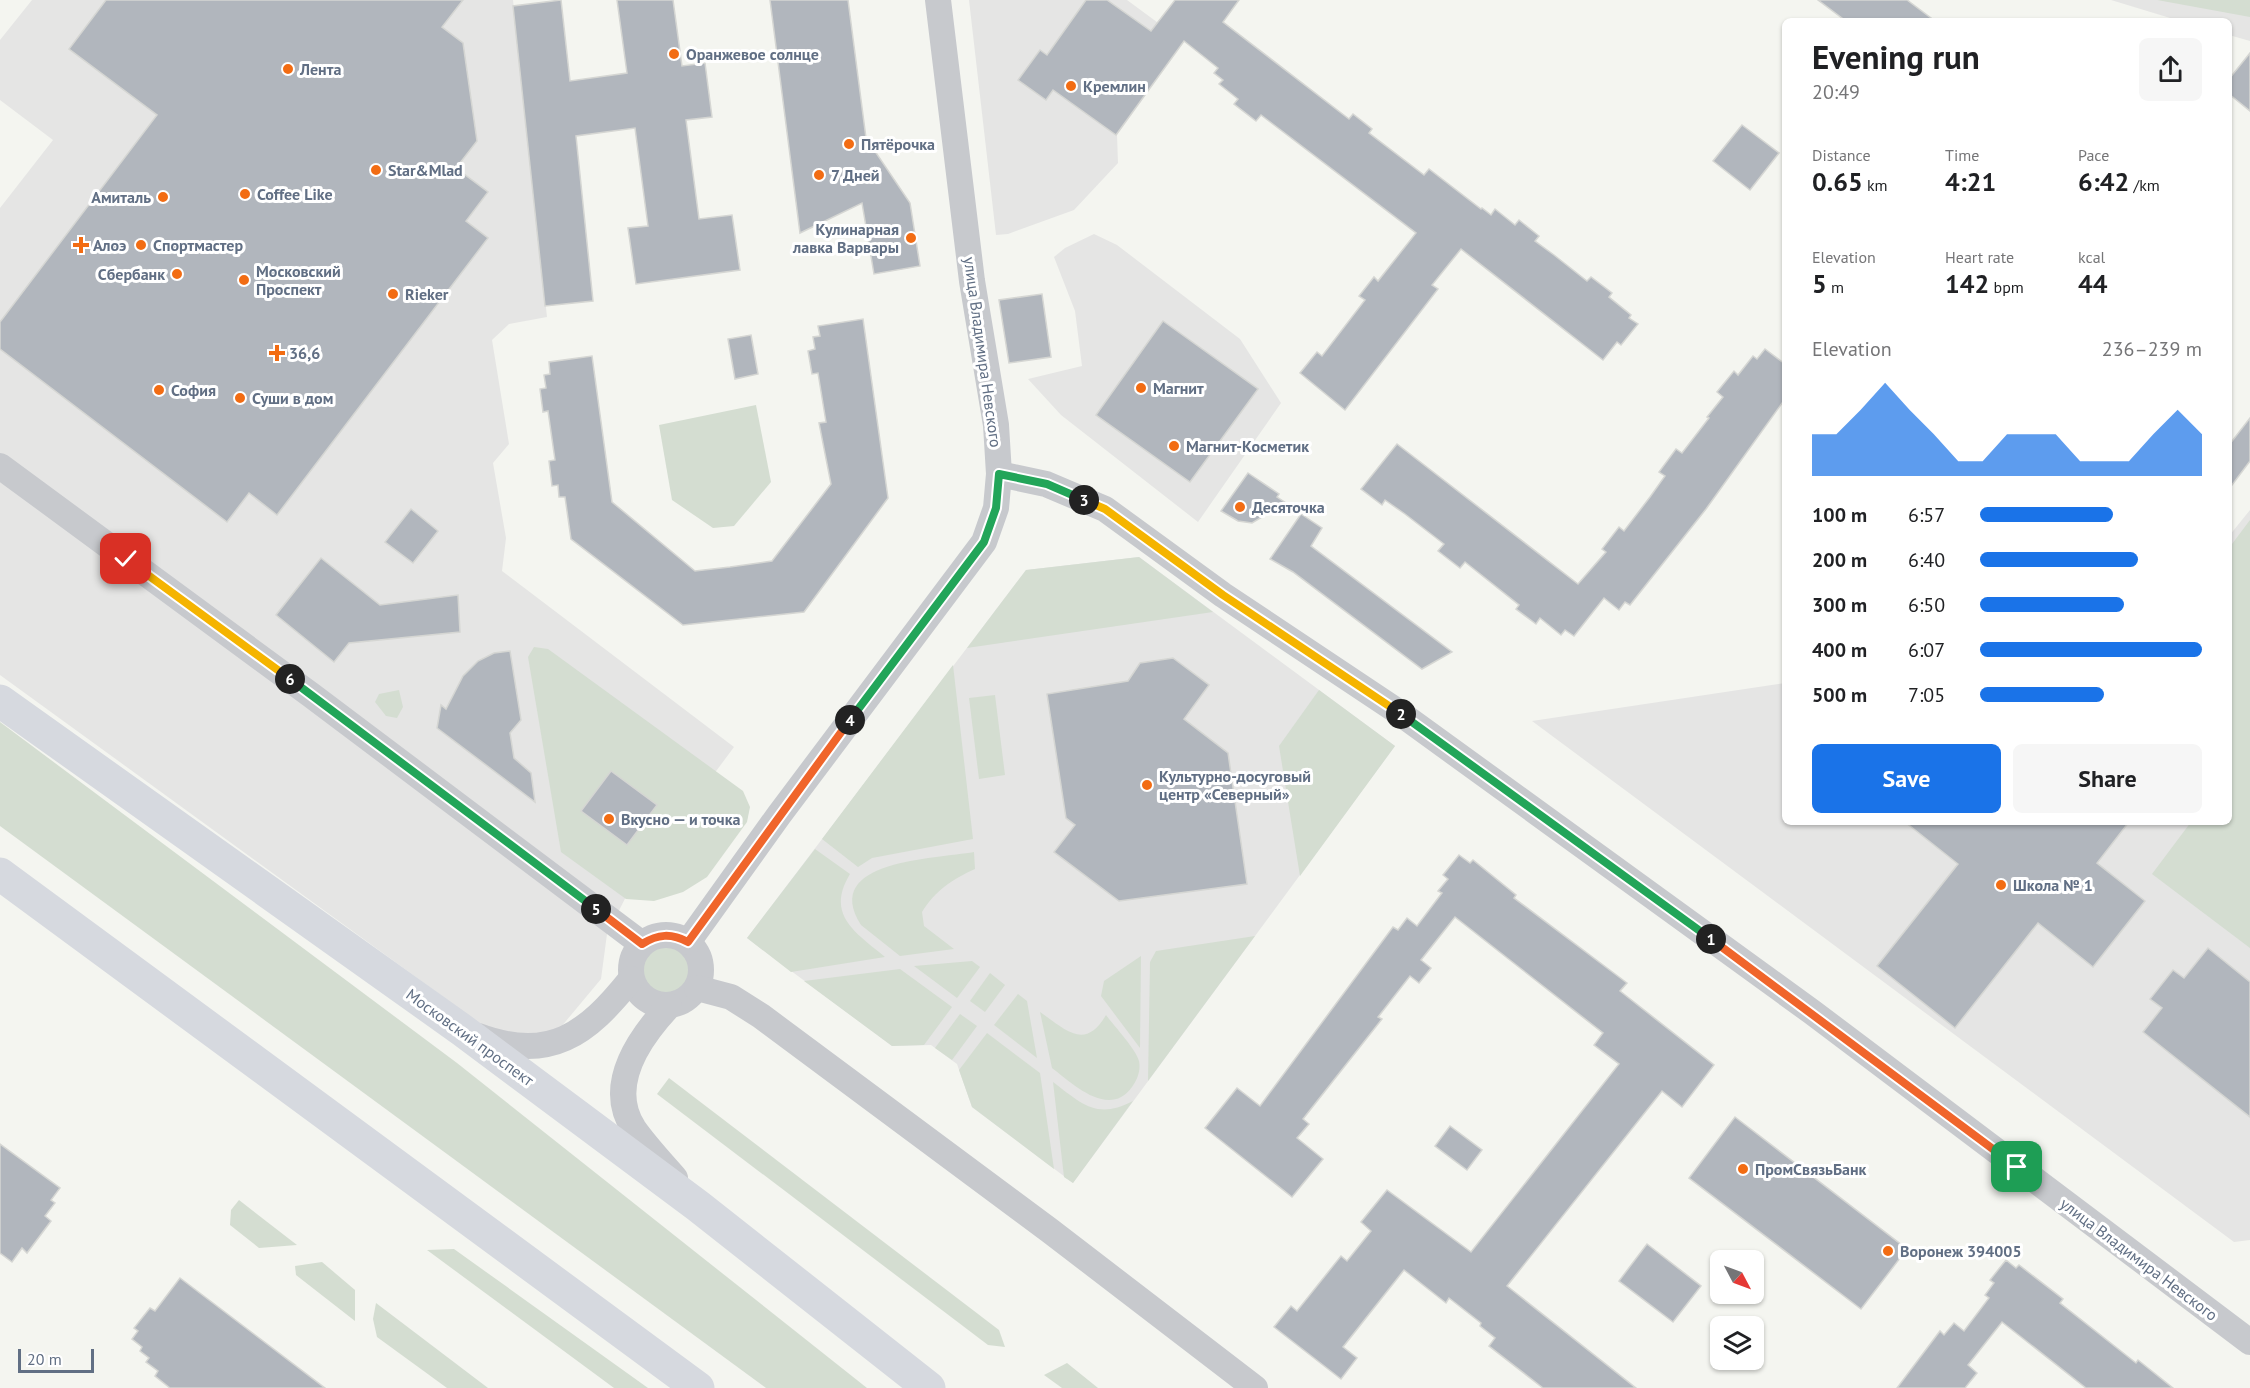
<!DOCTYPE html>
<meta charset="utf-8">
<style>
:root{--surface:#fff;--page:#f6f6f6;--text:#202124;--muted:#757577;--accent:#1a73e8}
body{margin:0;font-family:"PT Sans",sans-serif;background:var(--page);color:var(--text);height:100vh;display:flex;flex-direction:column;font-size:22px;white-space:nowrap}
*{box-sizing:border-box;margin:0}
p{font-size:20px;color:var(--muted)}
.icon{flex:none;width:33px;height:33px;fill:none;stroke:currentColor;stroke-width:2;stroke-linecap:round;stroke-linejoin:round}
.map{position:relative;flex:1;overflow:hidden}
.drawer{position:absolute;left:1782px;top:18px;width:450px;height:807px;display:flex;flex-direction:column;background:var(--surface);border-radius:9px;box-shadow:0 2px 4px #0004}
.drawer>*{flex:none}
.needle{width:39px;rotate:131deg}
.buttons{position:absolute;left:1710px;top:1250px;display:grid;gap:12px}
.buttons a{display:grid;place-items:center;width:54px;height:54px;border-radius:9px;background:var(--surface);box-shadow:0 2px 4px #0004;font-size:30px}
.scale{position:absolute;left:18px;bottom:15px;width:76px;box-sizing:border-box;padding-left:6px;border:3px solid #616f84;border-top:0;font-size:16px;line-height:21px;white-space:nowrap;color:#616f84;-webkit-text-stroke:4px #fff;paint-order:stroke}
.pin{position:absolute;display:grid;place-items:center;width:51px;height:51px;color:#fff;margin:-26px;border-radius:12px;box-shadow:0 3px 9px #0006}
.km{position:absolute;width:30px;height:30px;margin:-15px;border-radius:50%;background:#222;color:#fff;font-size:16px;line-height:30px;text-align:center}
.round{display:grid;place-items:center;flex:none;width:63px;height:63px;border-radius:9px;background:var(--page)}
.headline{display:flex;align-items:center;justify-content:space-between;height:102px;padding:0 30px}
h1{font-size:33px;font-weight:800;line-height:45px}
.metrics{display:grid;grid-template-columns:repeat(3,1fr);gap:9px;height:102px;padding:6px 30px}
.metrics div{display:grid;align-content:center}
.metrics b{font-size:26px;font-weight:800}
.metrics small{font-size:16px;font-weight:400}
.metrics p{font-size:16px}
.chart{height:168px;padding:12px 30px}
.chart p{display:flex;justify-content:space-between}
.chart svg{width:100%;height:108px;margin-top:6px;fill:var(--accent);opacity:.7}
.primary-button{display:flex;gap:12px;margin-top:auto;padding:12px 30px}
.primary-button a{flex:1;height:69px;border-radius:9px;background:var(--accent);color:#fff;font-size:24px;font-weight:800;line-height:69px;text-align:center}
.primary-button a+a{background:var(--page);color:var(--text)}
ul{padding:0 30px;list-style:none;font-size:20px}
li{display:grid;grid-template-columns:96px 72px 1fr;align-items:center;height:45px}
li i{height:15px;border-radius:8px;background:var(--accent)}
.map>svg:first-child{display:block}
</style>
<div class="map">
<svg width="2250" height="1388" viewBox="0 0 2250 1388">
<rect width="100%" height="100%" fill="#f4f5f0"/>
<g fill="#e5e5e4">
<path d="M 32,0 L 513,0 L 547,317 L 509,324 L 492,340 L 509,444 L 493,463 L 506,538 L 502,571 L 734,747 L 633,883 L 607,934 L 601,979 L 551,1039 L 504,1041 L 0,675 L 0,208 L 53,140 L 0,100 L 0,40 Z"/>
<path d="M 969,0 L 1127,0 L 1184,42 L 1117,135 L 1118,163 L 1074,210 L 1008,234 L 996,235 Z"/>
<path d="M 2111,0 L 2250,0 L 2250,41 L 2229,35 L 2229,21 L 2180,21 Z"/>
<path d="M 1094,234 L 1117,245 L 1240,339 L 1281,403 L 1198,522 L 1061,415 L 1028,379 L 1082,366 L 1075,311 L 1054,257 L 1065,248 Z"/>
<path d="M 2250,510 L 2250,1240 L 2234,1242 L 1532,721 L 1785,683 L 1785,822 L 2229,822 L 2229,536 Z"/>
<path d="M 1139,557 L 1395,746 L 1073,1183 L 972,1107 L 957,1064 L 931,1045 L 892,1046 L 747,938 L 1026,570 Z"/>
</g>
<g fill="#d4ddd1">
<path d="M 2157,0 L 2250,0 L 2250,17 Z"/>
<path d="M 756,405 L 771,482 L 734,526 L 713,528 L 672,500 L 659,425 Z"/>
<path d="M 2250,520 L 2250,948 L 2152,874 L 2191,822 L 2229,822 L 2229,548 Z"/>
<path d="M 1139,557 L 1213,612 L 967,648 L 1026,570 Z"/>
<path d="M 534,647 L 548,649 L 743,791 L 750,807 L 747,822 L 707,877 L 683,892 L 654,901 L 626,899 L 561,852 L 528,657 Z"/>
<path d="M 953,665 L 973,839 L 872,858 L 858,867 L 822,839 Z"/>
<path d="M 399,690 L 403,707 L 397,718 L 386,716 L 375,702 L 379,694 Z"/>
<path d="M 1319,690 L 1395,746 L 1300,876 L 1279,746 Z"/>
<path d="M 995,695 L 1005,775 L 979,779 L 969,698 Z"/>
<path d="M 0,722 L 457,1063 L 867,1388 L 766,1388 L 0,826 Z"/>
<path d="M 815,849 L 850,874 C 825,915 856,933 885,957 L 791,972 L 747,938 Z"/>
<path d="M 974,852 L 975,869 C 951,880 936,890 922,912 L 924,926 L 954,949 L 900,956 L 861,925 C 820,860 935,859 974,852 Z"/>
<path d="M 1255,936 L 1148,1081 L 1150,962 L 1156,951 Z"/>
<circle cx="667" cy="970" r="26"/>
<path d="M 1141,956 L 1140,1048 L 1101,996 L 1104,981 Z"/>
<path d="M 972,961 L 980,967 L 957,998 L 914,966 Z"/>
<path d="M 900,969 L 952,1007 L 924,1045 L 892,1046 L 804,981 Z"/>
<path d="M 990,973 L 1005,985 L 985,1012 L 970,1001 Z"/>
<path d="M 1018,994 L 1027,1001 L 1037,1058 L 994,1025 Z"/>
<path d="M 1040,1012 C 1066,1030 1085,1051 1106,1015 C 1114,1026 1136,1049 1139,1061 C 1141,1071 1137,1080 1132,1087 C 1109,1119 1073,1084 1052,1068 Z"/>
<path d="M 960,1014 L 977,1026 L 952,1060 L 935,1048 Z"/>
<path d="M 987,1033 L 1040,1073 L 1054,1169 L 972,1107 L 959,1070 Z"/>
<path d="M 669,1078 L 999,1330 L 1005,1347 L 988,1345 L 657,1094 Z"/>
<path d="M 1053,1082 C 1082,1104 1097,1120 1133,1101 L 1073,1183 L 1064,1177 Z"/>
<path d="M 239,1200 L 297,1245 L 259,1248 L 230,1225 L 231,1210 Z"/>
<path d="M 454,1249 L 648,1388 L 614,1388 L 427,1250 Z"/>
<path d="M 322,1262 L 355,1290 L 355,1321 L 296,1275 L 295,1266 Z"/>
<path d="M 376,1303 L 488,1388 L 447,1388 L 377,1337 L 373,1319 Z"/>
<path d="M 1067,1363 L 1098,1388 L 1062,1388 L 1044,1375 Z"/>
</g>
<g fill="#b1b6bd" stroke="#d5d6d3" stroke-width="1.5">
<path d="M 106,0 L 463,0 L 442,27 L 463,43 L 477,141 L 456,168 L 488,192 L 466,221 L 488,238 L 277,515 L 249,493 L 227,522 L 0,349 L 0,322 L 157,115 L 69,49 Z"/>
<path d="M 561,0 L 570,81 L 627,73 L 617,0 L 673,0 L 682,66 L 705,63 L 712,117 L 686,120 L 699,219 L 732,215 L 740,270 L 636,284 L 628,228 L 648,226 L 635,128 L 576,136 L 593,301 L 545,306 L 513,6 Z"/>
<path d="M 770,0 L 848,0 L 866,138 L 910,203 L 920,266 L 874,274 L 862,203 L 800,233 Z"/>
<path d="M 1086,0 L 1107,0 L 1151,31 L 1175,0 L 1239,0 L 1223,22 L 1349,119 L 1353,114 L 1372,129 L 1369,133 L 1424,175 L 1429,169 L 1481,209 L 1482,208 L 1491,215 L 1495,209 L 1515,225 L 1519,220 L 1539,236 L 1535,241 L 1554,255 L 1587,281 L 1591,277 L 1612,293 L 1609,297 L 1631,315 L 1629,318 L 1638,324 L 1621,345 L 1617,342 L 1603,360 L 1461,249 L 1432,285 L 1438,289 L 1345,410 L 1300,373 L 1317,352 L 1322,356 L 1365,300 L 1359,296 L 1374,277 L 1378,281 L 1416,233 L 1261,115 L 1256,121 L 1234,104 L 1238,99 L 1219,84 L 1223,80 L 1214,73 L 1218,68 L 1184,41 L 1116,135 L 1053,90 L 1046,100 L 1018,80 L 1040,50 L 1047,55 Z"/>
<path d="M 1818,0 L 1907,0 L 1935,21 L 1846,21 Z"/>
<path d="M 2250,53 L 2250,111 L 2229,94 L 2229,79 Z"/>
<path d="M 1742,125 L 1779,153 L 1750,190 L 1713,161 Z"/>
<path d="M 1042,294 L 1051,357 L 1009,363 L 999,300 Z"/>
<path d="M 863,319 L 888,498 L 804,612 L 683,625 L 571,539 L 565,497 L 559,497 L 558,485 L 552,486 L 549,461 L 555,460 L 548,411 L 543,412 L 540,389 L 546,388 L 544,375 L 550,374 L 549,362 L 592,356 L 612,502 L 695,571 L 730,567 L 772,561 L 831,484 L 819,423 L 826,422 L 818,373 L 812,374 L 808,351 L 815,349 L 813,337 L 820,336 L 818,326 Z"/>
<path d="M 1163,321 L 1258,389 L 1190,482 L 1096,415 Z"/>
<path d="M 751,335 L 758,374 L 735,379 L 728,339 Z"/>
<path d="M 1765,349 L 1785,364 L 1785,399 L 1706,509 L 1630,605 L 1625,602 L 1619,610 L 1604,598 L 1574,636 L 1565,630 L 1561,635 L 1540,618 L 1536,624 L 1516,609 L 1519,605 L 1465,562 L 1460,568 L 1438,551 L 1444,544 L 1405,514 L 1385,500 L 1382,505 L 1361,489 L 1397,444 L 1578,584 L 1606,552 L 1602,549 L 1619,527 L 1624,531 L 1650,497 L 1665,476 L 1659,472 L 1676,449 L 1682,453 L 1709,418 L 1707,417 L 1723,397 L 1717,392 L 1734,371 L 1738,375 L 1753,356 L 1757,359 Z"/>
<path d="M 2250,418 L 2250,461 L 2229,489 L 2229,445 Z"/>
<path d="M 1248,473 L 1279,494 L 1277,497 L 1286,503 L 1252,523 L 1238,521 L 1221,511 Z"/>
<path d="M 411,509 L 438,531 L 413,563 L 385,542 Z"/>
<path d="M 1301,514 L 1322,528 L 1311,546 L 1452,652 L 1422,669 L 1293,572 L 1270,559 Z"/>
<path d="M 321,558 L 380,605 L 458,595 L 460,632 L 349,643 L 334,662 L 276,615 Z"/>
<path d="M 510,651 L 521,720 L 510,733 L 514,758 L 531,773 L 535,802 L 437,728 L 441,705 L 446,709 L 463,676 L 478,661 L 494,653 Z"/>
<path d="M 1173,658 L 1209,685 L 1184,719 L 1228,753 L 1247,884 L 1119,901 L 1054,852 L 1075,825 L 1066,818 L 1047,694 L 1128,681 L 1140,663 Z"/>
<path d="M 611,771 L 657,805 L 627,845 L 581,811 Z"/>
<path d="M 1905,822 L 2129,822 L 2097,863 L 2145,901 L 2093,967 L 2038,923 L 1955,1028 L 1877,966 L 1958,864 Z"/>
<path d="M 1459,855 L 1470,863 L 1473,860 L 1516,895 L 1514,898 L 1627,983 L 1620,991 L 1714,1065 L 1682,1107 L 1662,1091 L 1507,1286 L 1636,1388 L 1543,1388 L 1489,1346 L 1495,1338 L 1480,1326 L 1481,1323 L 1449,1298 L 1446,1303 L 1404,1270 L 1343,1347 L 1357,1358 L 1341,1379 L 1274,1327 L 1291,1306 L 1297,1311 L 1341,1256 L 1347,1261 L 1371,1231 L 1361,1222 L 1387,1190 L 1471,1252 L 1619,1064 L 1594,1045 L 1603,1033 L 1455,917 L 1421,960 L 1431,968 L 1419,983 L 1410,976 L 1378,1017 L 1382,1019 L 1303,1119 L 1309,1124 L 1297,1138 L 1323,1159 L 1292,1197 L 1205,1128 L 1237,1088 L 1260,1106 L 1393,927 L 1398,930 L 1407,918 L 1417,926 L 1442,893 L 1438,891 L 1448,879 L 1443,875 Z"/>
<path d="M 2208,948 L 2250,982 L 2250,1117 L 2143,1032 L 2162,1008 L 2150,999 L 2173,970 L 2184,978 Z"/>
<path d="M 1735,1117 L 1907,1249 L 1861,1309 L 1689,1178 Z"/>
<path d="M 1450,1126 L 1482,1150 L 1467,1170 L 1435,1146 Z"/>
<path d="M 0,1144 L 60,1188 L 51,1200 L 55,1203 L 45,1216 L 51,1221 L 27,1253 L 22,1248 L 12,1262 L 0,1253 Z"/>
<path d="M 1647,1244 L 1701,1286 L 1673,1322 L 1619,1281 Z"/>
<path d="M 2006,1260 L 2016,1268 L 2019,1265 L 2063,1299 L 2060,1303 L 2136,1363 L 2138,1360 L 2173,1388 L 2086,1388 L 2002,1322 L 1968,1365 L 1977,1373 L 1965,1388 L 1897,1388 L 1940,1331 L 1944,1335 L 1954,1323 L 1964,1331 L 1989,1298 L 1985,1295 L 1994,1283 L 1990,1280 Z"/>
<path d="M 180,1278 L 325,1388 L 170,1388 L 155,1376 L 158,1371 L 146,1362 L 149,1358 L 140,1351 L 142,1347 L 132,1339 L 138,1331 L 134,1328 L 150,1308 L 155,1311 Z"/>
</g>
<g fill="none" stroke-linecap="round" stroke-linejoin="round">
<g stroke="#c7c9cd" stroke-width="26">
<path d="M 0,466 L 311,695 L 642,944"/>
<path d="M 999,474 L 1046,484 L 1105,509 L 1223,595 L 1397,711 L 1812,1012 L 2250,1342"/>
<circle cx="666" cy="970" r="35"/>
<path d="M 688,942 L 779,815 L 984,542 L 996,508 L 999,474 L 996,425 L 972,281 L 938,0"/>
<path d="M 697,988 L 731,997 L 761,1016 L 1049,1230 L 1255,1388"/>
<path d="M 669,1006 C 640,1037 605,1085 634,1129 C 646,1146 661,1162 675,1178"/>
<path d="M 478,1036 C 550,1063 587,1034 631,979"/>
</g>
<g stroke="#d6d9df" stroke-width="33">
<path d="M 0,701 L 462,1030 L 698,1206 L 929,1388"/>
<path d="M 0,874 L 698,1388"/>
</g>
</g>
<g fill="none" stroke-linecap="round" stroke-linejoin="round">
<g stroke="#fff" stroke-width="12">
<path id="split-1" d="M 1711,939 L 2017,1167"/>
</g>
<g stroke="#fff" stroke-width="12">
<path id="split-2" d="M 1401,714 L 1711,939"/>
</g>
<g stroke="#fff" stroke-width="12">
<path id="split-3" d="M 1084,500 L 1105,509 L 1223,595 L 1401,714"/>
</g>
<g stroke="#fff" stroke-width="12">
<path id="split-4" d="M 850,720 L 984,542 L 996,508 L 999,474 L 1047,484 L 1084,500"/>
</g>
<g stroke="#fff" stroke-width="12">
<path id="split-5" d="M 596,909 L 642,944 C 658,934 671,933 688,942 L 850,720"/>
</g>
<g stroke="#fff" stroke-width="12">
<path id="split-6" d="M 290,679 L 596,909"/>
</g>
<g stroke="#fff" stroke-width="12">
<path id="split-7" d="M 126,559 L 290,679"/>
</g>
<use href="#split-1" stroke="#f0652b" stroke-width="8"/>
<use href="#split-2" stroke="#22a559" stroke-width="8"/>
<use href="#split-3" stroke="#f5b400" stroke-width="8"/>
<use href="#split-4" stroke="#22a559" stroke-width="8"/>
<use href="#split-5" stroke="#f0652b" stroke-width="8"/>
<use href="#split-6" stroke="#22a559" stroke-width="8"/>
<use href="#split-7" stroke="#f5b400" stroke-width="8"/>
</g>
<g fill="#f26c13" stroke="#fff" stroke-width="2">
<circle cx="674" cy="54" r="6"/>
<circle cx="288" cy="69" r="6"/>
<circle cx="1071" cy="86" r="6"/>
<circle cx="849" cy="144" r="6"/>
<circle cx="376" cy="170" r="6"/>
<circle cx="819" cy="175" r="6"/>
<circle cx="245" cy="194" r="6"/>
<circle cx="163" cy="197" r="6"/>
<circle cx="911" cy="238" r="6"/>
<path d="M78 236h6v6h6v6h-6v6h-6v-6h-6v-6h6z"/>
<circle cx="141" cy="245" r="6"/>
<circle cx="177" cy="274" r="6"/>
<circle cx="244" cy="280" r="6"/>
<circle cx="393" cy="294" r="6"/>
<path d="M274 344h6v6h6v6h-6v6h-6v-6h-6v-6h6z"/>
<circle cx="1141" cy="388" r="6"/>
<circle cx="159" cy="390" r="6"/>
<circle cx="240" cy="398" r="6"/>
<circle cx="1174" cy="446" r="6"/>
<circle cx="1240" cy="507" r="6"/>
<circle cx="1147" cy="785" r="6"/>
<circle cx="609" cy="819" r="6"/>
<circle cx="2001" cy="885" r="6"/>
<circle cx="1743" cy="1169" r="6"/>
<circle cx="1888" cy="1251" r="6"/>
</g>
<g text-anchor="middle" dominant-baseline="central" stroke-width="6" stroke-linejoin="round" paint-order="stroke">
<g font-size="16" font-weight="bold" fill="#616f84" stroke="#fff" text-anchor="start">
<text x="686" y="54">Оранжевое солнце</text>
<text x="300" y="69">Лента</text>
<text x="1083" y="86">Кремлин</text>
<text x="861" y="144">Пятёрочка</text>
<text x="388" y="170">Star&amp;Mlad</text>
<text x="831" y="175">7 Дней</text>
<text x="257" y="194">Coffee Like</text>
<text x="151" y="197" text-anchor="end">Амиталь</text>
<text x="899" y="229" text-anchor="end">Кулинарная<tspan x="899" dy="18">лавка Варвары</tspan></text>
<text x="93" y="245">Алоэ</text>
<text x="153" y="245">Спортмастер</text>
<text x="256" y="271">Московский<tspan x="256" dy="18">Проспект</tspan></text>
<text x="165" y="274" text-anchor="end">Сбербанк</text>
<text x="405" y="294">Rieker</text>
<text x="289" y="353">36,6</text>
<text x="1153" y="388">Магнит</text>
<text x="171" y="390">София</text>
<text x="252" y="398">Суши в дом</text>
<text x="1186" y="446">Магнит-Косметик</text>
<text x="1252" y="507">Десяточка</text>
<text x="1159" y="776">Культурно-досуговый<tspan x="1159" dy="18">центр «Северный»</tspan></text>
<text x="621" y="819">Вкусно — и точка</text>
<text x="2013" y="885">Школа № 1</text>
<text x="1755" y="1169">ПромСвязьБанк</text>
<text x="1900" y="1251">Воронеж 394005</text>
</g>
<g font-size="16" fill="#616f84" stroke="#fff">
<text transform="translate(983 352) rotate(82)">улица Владимира Невского</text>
<text transform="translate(470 1037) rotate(36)">Московский проспект</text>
<text transform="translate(2139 1259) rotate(37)">улица Владимира Невского</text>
</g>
</g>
</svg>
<div class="buttons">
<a><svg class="needle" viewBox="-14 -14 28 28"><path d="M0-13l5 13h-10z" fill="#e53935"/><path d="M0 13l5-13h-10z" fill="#757577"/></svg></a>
<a><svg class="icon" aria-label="layers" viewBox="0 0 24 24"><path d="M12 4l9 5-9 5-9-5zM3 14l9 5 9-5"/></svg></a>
</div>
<div class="scale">20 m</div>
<div class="pin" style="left:2017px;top:1167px;background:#1e9e55"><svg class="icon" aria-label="arrive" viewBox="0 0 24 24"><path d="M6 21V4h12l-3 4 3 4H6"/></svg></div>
<div class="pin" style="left:126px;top:559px;background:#d93025"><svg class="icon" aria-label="check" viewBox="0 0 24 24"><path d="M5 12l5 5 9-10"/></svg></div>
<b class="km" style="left:1711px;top:939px">1</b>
<b class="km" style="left:1401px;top:714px">2</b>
<b class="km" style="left:1084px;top:500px">3</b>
<b class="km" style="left:850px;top:720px">4</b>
<b class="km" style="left:596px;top:909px">5</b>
<b class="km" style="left:290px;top:679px">6</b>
<section class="drawer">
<div class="headline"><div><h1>Evening run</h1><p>20:49</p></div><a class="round"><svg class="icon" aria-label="share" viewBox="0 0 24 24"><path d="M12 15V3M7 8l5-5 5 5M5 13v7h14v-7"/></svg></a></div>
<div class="metrics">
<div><p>Distance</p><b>0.65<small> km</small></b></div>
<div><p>Time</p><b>4:21</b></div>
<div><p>Pace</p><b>6:42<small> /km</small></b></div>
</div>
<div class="metrics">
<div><p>Elevation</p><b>5<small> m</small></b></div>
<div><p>Heart rate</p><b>142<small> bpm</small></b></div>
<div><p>kcal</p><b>44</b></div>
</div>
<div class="chart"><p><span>Elevation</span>236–239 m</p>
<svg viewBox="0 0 160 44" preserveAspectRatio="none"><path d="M0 44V27L10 27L20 17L30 6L40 17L50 27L60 38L70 38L80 27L90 27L100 27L110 38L120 38L130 38L140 27L150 17L160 27V44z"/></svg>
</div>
<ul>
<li><b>100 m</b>6:57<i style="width:60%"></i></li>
<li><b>200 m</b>6:40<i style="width:71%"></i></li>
<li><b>300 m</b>6:50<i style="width:65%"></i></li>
<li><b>400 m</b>6:07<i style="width:100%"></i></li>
<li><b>500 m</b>7:05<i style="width:56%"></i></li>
</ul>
<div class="primary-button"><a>Save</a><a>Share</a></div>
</section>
</div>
